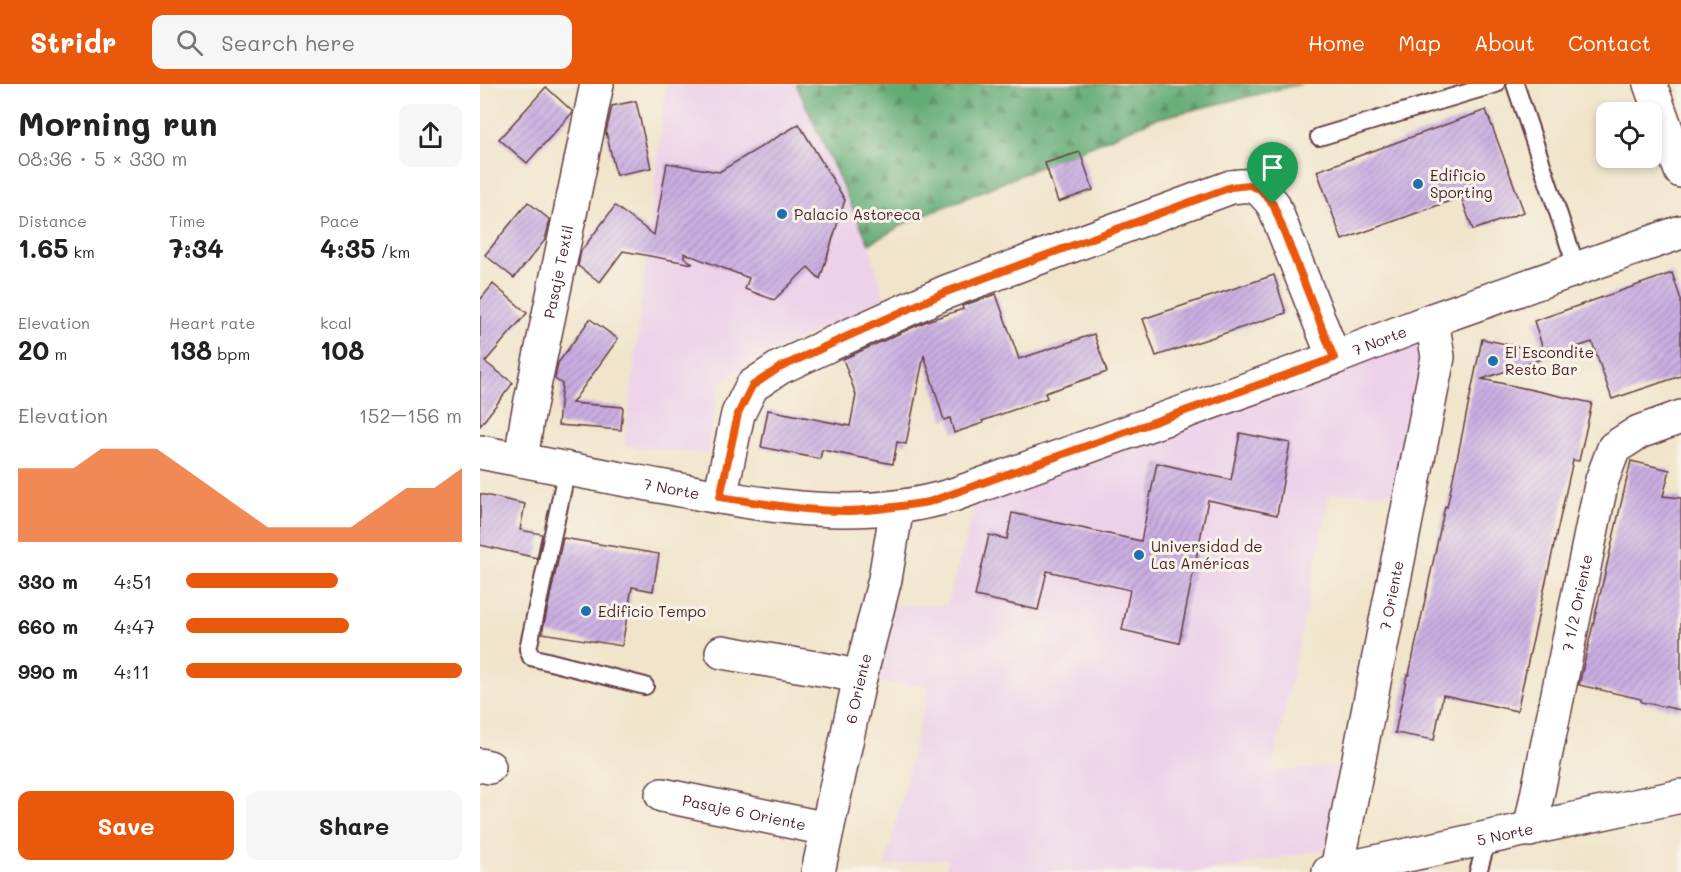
<!DOCTYPE html>
<meta charset="utf-8">
<style>
:root{--surface:#fff;--page:#f6f6f6;--text:#222;--muted:#767676;--accent:#ea580c}
body{margin:0;font-family:Mali,sans-serif;background:var(--page);color:var(--text);height:100vh;display:flex;flex-direction:column;font-size:22px;white-space:nowrap}
*{box-sizing:border-box;margin:0}
p{font-size:20px;color:var(--muted)}
.icon{flex:none;width:33px;height:33px;fill:none;stroke:currentColor;stroke-width:2;stroke-linecap:round;stroke-linejoin:round}
.map{position:relative;flex:1;overflow:hidden}
.side{display:flex;flex-direction:column;background:var(--surface);width:480px}
.side>*{flex:none}
.fabs{position:absolute;left:1116px;top:18px;display:grid;gap:12px}
.fabs a{display:grid;place-items:center;width:66px;height:66px;border-radius:12px;background:var(--surface);box-shadow:0 3px 9px #0003;font-size:30px}
.pin{position:absolute;display:grid;place-items:center;width:51px;height:51px;color:#fff;margin:-62px -26px;border-radius:50% 50% 50% 0;rotate:-45deg;box-shadow:0 0 6px #0007}
.pin .icon{rotate:45deg}
.round{display:grid;place-items:center;flex:none;width:63px;height:63px;border-radius:12px;background:var(--page)}
.summary{display:flex;align-items:center;justify-content:space-between;height:102px;padding:0 18px}
h1{font-size:33px;font-weight:800;line-height:45px}
.metrics{display:grid;grid-template-columns:repeat(3,1fr);gap:9px;height:102px;padding:6px 18px}
.metrics div{display:grid;align-content:center}
.metrics b{font-size:26px;font-weight:800}
.metrics small{font-size:16px;font-weight:400}
.metrics p{font-size:16px}
.chart{height:168px;padding:12px 18px}
.chart p{display:flex;justify-content:space-between}
.chart svg{width:100%;height:108px;margin-top:6px;fill:var(--accent);opacity:.7}
.action{display:flex;gap:12px;margin-top:auto;padding:12px 18px}
.action a{flex:1;height:69px;border-radius:12px;background:var(--accent);color:#fff;font-size:24px;font-weight:800;line-height:69px;text-align:center}
.action a+a{background:var(--page);color:var(--text)}
ul{padding:0 18px;list-style:none;font-size:20px}
li{display:grid;grid-template-columns:96px 72px 1fr;align-items:center;height:45px}
li i{height:15px;border-radius:8px;background:var(--accent)}
header{display:flex;align-items:center;gap:36px;box-sizing:border-box;height:84px;padding:0 30px;background:var(--accent);color:#fff}
header strong{font-size:28px}
nav{display:flex;gap:33px;margin-inline-start:auto;font-size:21px}
.search{width:420px;height:54px;background:var(--page);display:flex;align-items:center;gap:15px;box-sizing:border-box;padding:0 21px;border-radius:12px;color:var(--muted);font-size:22px}
main{display:flex;flex:1;min-height:0}
.map>svg:first-child{display:block}
</style>
<header>
<strong>Stridr</strong>
<div class="search"><svg class="icon" aria-label="search" viewBox="0 0 24 24"><circle cx="10" cy="10" r="6"/><path d="M15 15l6 6"/></svg>Search here</div>
<nav><a>Home</a><a>Map</a><a>About</a><a>Contact</a></nav>
</header>
<main>
<section class="side">
<div class="summary"><div><h1>Morning run</h1><p>08:36 · 5 × 330 m</p></div><a class="round"><svg class="icon" aria-label="share" viewBox="0 0 24 24"><path d="M12 15V3M7 8l5-5 5 5M5 13v7h14v-7"/></svg></a></div>
<div class="metrics">
<div><p>Distance</p><b>1.65<small> km</small></b></div>
<div><p>Time</p><b>7:34</b></div>
<div><p>Pace</p><b>4:35<small> /km</small></b></div>
</div>
<div class="metrics">
<div><p>Elevation</p><b>20<small> m</small></b></div>
<div><p>Heart rate</p><b>138<small> bpm</small></b></div>
<div><p>kcal</p><b>108</b></div>
</div>
<div class="chart"><p><span>Elevation</span>152–156 m</p>
<svg viewBox="0 0 160 44" preserveAspectRatio="none"><path d="M0 44V14L10 14L20 14L30 6L40 6L50 6L60 14L70 22L80 30L90 38L100 38L110 38L120 38L130 30L140 22L150 22L160 14V44z"/></svg>
</div>
<ul>
<li><b>330 m</b>4:51<i style="width:55%"></i></li>
<li><b>660 m</b>4:47<i style="width:59%"></i></li>
<li><b>990 m</b>4:11<i style="width:100%"></i></li>
</ul>
<div class="action"><a>Save</a><a>Share</a></div>
</section>
<div class="map">
<svg width="1201" height="788" viewBox="0 0 1201 788">
<defs>
<pattern id="forest-firs" width="22" height="20" patternUnits="userSpaceOnUse" patternTransform="scale(1.5)"><rect width="22" height="20" fill="#63ac74"/><path d="M5 1l3.5 6h-7zM16 11l3.5 6h-7z" fill="#548b5f"/></pattern>
<pattern id="building-hatch" width="6" height="6" patternUnits="userSpaceOnUse" patternTransform="scale(1.5)"><rect width="6" height="6" fill="#cbaee3"/><path d="M-1 1l2-2M0 6l6-6M5 7l2-2" fill="none" stroke="#a78db8"/></pattern>
</defs>
<rect width="100%" height="100%" fill="#f7f3e8"/>
<filter id="ink" filterUnits="userSpaceOnUse"><feTurbulence type="fractalNoise" baseFrequency=".0167" numOctaves="2"/><feDisplacementMap in="SourceGraphic" scale="12" xChannelSelector="R" yChannelSelector="G"/><feConvolveMatrix kernelMatrix="1 2 1 2 8 2 1 2 1" color-interpolation-filters="sRGB"/></filter>
<filter id="wash" filterUnits="userSpaceOnUse"><feTurbulence type="fractalNoise" baseFrequency=".008" numOctaves="4" result="noise"/><feDisplacementMap in="SourceGraphic" scale="24" xChannelSelector="R" yChannelSelector="G"/><feGaussianBlur stdDeviation="1.35" result="paint"/><feColorMatrix in="noise" values="0 0 0 0 0 0 0 0 0 0 0 0 0 0 0 0 0 1.4 0 .05"/><feComposite in="paint" operator="in"/></filter>
<g filter="url(#wash)">
<rect width="100%" height="100%" fill="#f1e4ca"/>
<g fill="#edd1e9">
<path d="M 186,0 L 316,0 L 389,160 L 405,216 L 293,267 L 240,298 L 227,370 L 145,362 Z"/>
<path d="M 942,252 L 945,275 L 917,408 L 850,410 L 792,688 L 864,681 L 850,764 L 727,788 L 465,788 L 467,775 L 405,782 L 449,602 L 384,598 L 405,522 L 467,521 L 496,420 Z"/>
</g>
<path fill="url(#forest-firs)" stroke="#566650" stroke-width="1.5" d="M 316,0 L 466,0 L 470,5 L 480,0 L 821,0 L 675,35 L 426,139 L 389,160 Z"/>
<g id="blocks">
<g fill="url(#building-hatch)">
<path d="M 66,3 L 92,27 L 92,29 L 47,79 L 19,55 Z"/>
<path d="M 156,17 L 171,84 L 136,91 L 126,48 L 132,22 Z"/>
<path d="M 1006,26 L 1044,128 L 993,146 L 981,113 L 862,156 L 837,87 Z"/>
<path d="M 319,40 L 365,116 L 340,195 L 328,183 L 294,216 L 265,205 L 269,194 L 204,169 L 204,173 L 213,180 L 143,167 L 120,198 L 98,182 L 101,167 L 135,122 L 174,151 L 187,79 L 239,88 Z"/>
<path d="M 600,68 L 613,106 L 578,118 L 565,79 Z"/>
<path d="M 48,118 L 70,136 L 65,156 L 34,194 L 5,171 Z"/>
<path d="M 1192,189 L 1201,216 L 1201,292 L 1132,315 L 1112,258 L 1002,295 L 1112,319 L 1099,377 L 1093,376 L 1037,627 L 963,611 L 954,656 L 915,649 L 927,591 L 929,591 L 965,422 L 967,423 L 1002,255 L 1064,268 L 1054,237 Z"/>
<path d="M 794,191 L 806,229 L 676,272 L 663,235 Z"/>
<path d="M 13,200 L 47,229 L 5,278 L 33,299 L 0,342 L 0,216 Z"/>
<path d="M 516,210 L 539,275 L 614,250 L 627,288 L 565,309 L 567,314 L 502,337 L 503,339 L 474,349 L 470,334 L 464,336 L 444,271 L 426,360 L 417,358 L 413,380 L 342,366 L 340,375 L 281,363 L 288,326 L 370,342 L 376,311 L 363,275 L 447,237 L 483,225 L 482,222 Z"/>
<path d="M 110,235 L 138,255 L 92,319 L 143,323 L 141,346 L 78,341 L 82,300 L 75,295 L 78,279 Z"/>
<path d="M 760,349 L 810,359 L 797,431 L 728,416 L 699,559 L 642,546 L 650,506 L 567,487 L 558,526 L 495,512 L 509,451 L 527,455 L 532,429 L 661,457 L 677,379 L 751,396 Z"/>
<path d="M 1151,377 L 1190,386 L 1183,412 L 1201,414 L 1201,626 L 1161,618 L 1161,615 L 1099,601 Z"/>
<path d="M 0,410 L 45,420 L 40,446 L 62,450 L 57,474 L 0,461 Z"/>
<path d="M 83,454 L 179,470 L 173,507 L 152,503 L 142,562 L 62,549 Z"/>
</g>
</g>
</g>
<g filter="url(#ink)">
<use href="#blocks" fill-opacity="0" stroke="#633d43" stroke-width="1.5"/>
<g fill="none" stroke-linecap="round" stroke-linejoin="round">
<g stroke="#633d43" stroke-width="20">
<g id="lane">
<path d="M 1035,0 L 1097,185"/>
<path d="M 839,53 L 1016,0"/>
<path d="M 87,385 L 48,565 L 51,573 L 165,602"/>
<path d="M 998,788 L 1008,754"/>
</g>
</g>
<g stroke="#633d43" stroke-width="36">
<g id="street">
<path d="M 1170,0 L 1201,87"/>
<path id="s1" d="M 41,376 L 47,336 L 117,0"/>
<path d="M 240,413 L 258,330 L 272,302 L 299,284 L 366,253 L 466,208 L 751,103 C 776,100 777,101 793,120 L 854,274"/>
<path d="M 242,568 L 353,587 L 380,593"/>
<path d="M 0,681 L 9,683"/>
<path id="s2" d="M 182,711 L 347,745"/>
<path id="s3" d="M 1050,746 L 1122,396 L 1134,364 L 1159,348 L 1201,333"/>
<path id="s4" d="M 857,786 L 958,273 L 952,236"/>
<path id="s5" d="M 338,788 L 380,593 L 405,495 L 417,423"/>
<path id="s6" d="M 849,788 L 1201,712"/>
</g>
</g>
<g stroke="#633d43" stroke-width="36">
<g id="secondary">
<path id="s7" d="M 0,368 C 60,380 120,391 179,402 C 277,420 375,441 473,411 L 854,274 L 952,236 L 1201,148"/>
</g>
</g>
<use href="#lane" stroke="#fff" stroke-width="16"/>
<use href="#street" stroke="#fff" stroke-width="33"/>
<use href="#secondary" stroke="#fff" stroke-width="33"/>
</g>
</g>
<g fill="none" stroke-linecap="round" stroke-linejoin="round" filter="url(#ink)">
<g stroke="#fff" stroke-width="12">
<path id="route" d="M 769,101 L 780,105 L 793,120 L 854,274 L 449,418 C 422,422 393,427 365,427 C 323,427 281,419 240,413 L 258,330 L 272,302 L 299,284 L 366,253 L 466,208 L 751,103 Z"/>
</g>
<use href="#route" stroke="#ea580c" stroke-width="8"/>
</g>
<g fill="#1f6fb2" stroke="#f7f3e8" stroke-width="2">
<circle cx="938" cy="100" r="6"/>
<circle cx="302" cy="130" r="6"/>
<circle cx="1013" cy="277" r="6"/>
<circle cx="659" cy="471" r="6"/>
<circle cx="106" cy="527" r="6"/>
</g>
<g text-anchor="middle" dominant-baseline="central" stroke-width="6" stroke-linejoin="round" paint-order="stroke">
<g font-size="15" fill="#4a1f2b" stroke="#f7f3e8" text-anchor="start">
<text x="950" y="91">Edificio<tspan x="950" dy="17">Sporting</tspan></text>
<text x="314" y="130">Palacio Astoreca</text>
<text x="1025" y="268">El Escondite<tspan x="1025" dy="17">Resto Bar</tspan></text>
<text x="671" y="462">Universidad de<tspan x="671" dy="17">Las Américas</tspan></text>
<text x="118" y="527">Edificio Tempo</text>
</g>
<g font-size="15" fill="#4a1f2b" stroke="#f7f3e8">
<text stroke="none"><textPath href="#s1" startOffset="192">Pasaje Textil</textPath></text>
<text stroke="none"><textPath href="#s7" startOffset="933">7 Norte</textPath></text>
<text stroke="none"><textPath href="#s7" startOffset="195">7 Norte</textPath></text>
<text stroke="none"><textPath href="#s4" startOffset="280">7 Oriente</textPath></text>
<text stroke="none"><textPath href="#s3" startOffset="232">7 1/2 Oriente</textPath></text>
<text stroke="none"><textPath href="#s5" startOffset="188">6 Oriente</textPath></text>
<text stroke="none"><textPath href="#s2" startOffset="84">Pasaje 6 Oriente</textPath></text>
<text stroke="none"><textPath href="#s6" startOffset="180">5 Norte</textPath></text>
</g>
</g>
</svg>
<div class="fabs">
<a><svg class="icon" aria-label="locate" viewBox="0 0 24 24"><circle cx="12" cy="12" r="6"/><path d="M12 2v4M12 18v4M2 12h4M18 12h4"/></svg></a>
</div>
<div class="pin" style="left:793px;top:120px;background:#1e9e55"><svg class="icon" aria-label="arrive" viewBox="0 0 24 24"><path d="M6 21V4h12l-3 4 3 4H6"/></svg></div>
</div>
</main>
